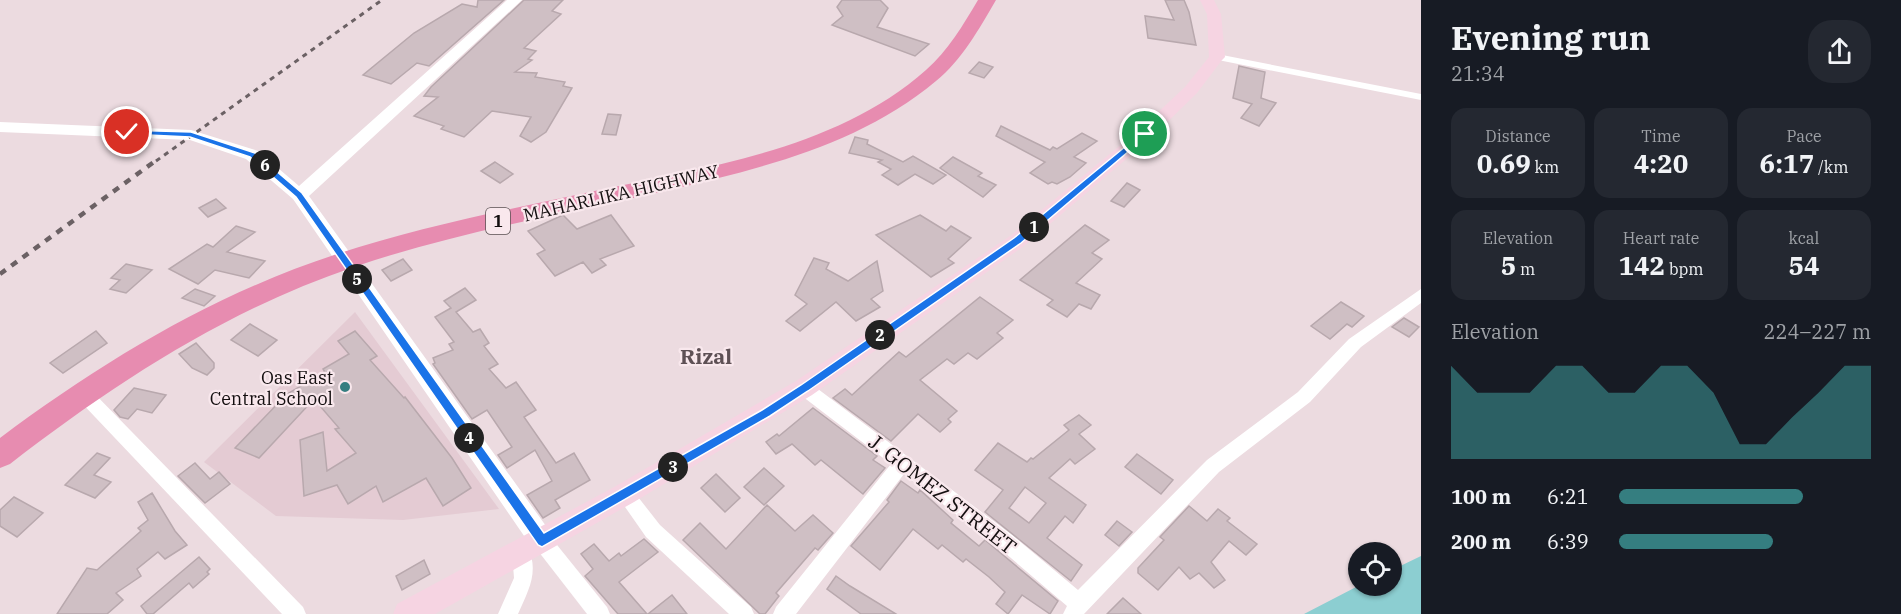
<!DOCTYPE html>
<meta charset="utf-8">
<style>
:root{--surface:#171b24;--page:#242831;--text:#f1f3f6;--muted:#9ea1a6;--accent:#357e80}
body{margin:0;font-family:"IBM Plex Serif",serif;background:var(--page);color:var(--text);height:100vh;display:flex;flex-direction:column;font-size:22px;white-space:nowrap}
*{box-sizing:border-box;margin:0}
p{font-size:20px;color:var(--muted)}
.icon{flex:none;width:33px;height:33px;fill:none;stroke:currentColor;stroke-width:2;stroke-linecap:round;stroke-linejoin:round}
.map{position:relative;flex:1;overflow:hidden}
.details{display:flex;flex-direction:column;background:var(--surface);width:480px}
.details>*{flex:none}
.controls{position:absolute;left:1348px;top:542px;display:grid;gap:12px}
.controls a{display:grid;place-items:center;width:54px;height:54px;border-radius:50%;background:var(--surface);box-shadow:0 2px 4px #0004;font-size:30px}
.pin{position:absolute;display:grid;place-items:center;width:51px;height:51px;color:#fff;margin:-26px;border:3px solid #fff;border-radius:50%;box-shadow:0 2px 6px #0007}
.km{position:absolute;width:30px;height:30px;margin:-15px;border-radius:50%;background:#222;color:#fff;font-size:16px;line-height:30px;text-align:center}
.round{display:grid;place-items:center;flex:none;width:63px;height:63px;border-radius:24px;background:var(--page)}
.headline{display:flex;align-items:center;justify-content:space-between;height:102px;padding:0 30px}
h1{font-size:33px;font-weight:700;line-height:45px}
.figures{display:grid;grid-template-columns:repeat(3,1fr);gap:9px;height:102px;padding:6px 30px}
.figures div{display:grid;align-content:center;border-radius:15px;background:var(--page);text-align:center}
.figures b{font-size:26px;font-weight:700}
.figures small{font-size:16px;font-weight:400}
.figures p{font-size:16px}
.chart{height:168px;padding:12px 30px}
.chart p{display:flex;justify-content:space-between}
.chart svg{width:100%;height:108px;margin-top:6px;fill:var(--accent);opacity:.7}
ul{padding:0 30px;list-style:none;font-size:20px}
li{display:grid;grid-template-columns:96px 72px 1fr;align-items:center;height:45px}
li i{height:15px;border-radius:8px;background:var(--accent)}
main{display:flex;flex:1;min-height:0}
.map>svg:first-child{display:block}
</style>
<main>
<div class="map">
<svg width="1421" height="614" viewBox="0 0 1421 614">
<rect width="100%" height="100%" fill="#ecdbe0"/>
<path fill="#e4cbd3" d="M 355,312 L 499,509 L 403,520 L 276,516 L 204,462 Z"/>
<path fill="#8cced1" d="M 1421,556 L 1421,614 L 1304,614 L 1360,585 L 1392,585 L 1392,570 Z"/>
<g fill="#cfbfc4" stroke="#b8a8ad" stroke-width="1.5" fill-rule="evenodd">
<path d="M 478,0 L 504,0 L 429,66 L 417,63 L 391,84 L 363,75 L 414,33 L 462,4 L 477,7 Z"/>
<path d="M 524,0 L 563,0 L 552,11 L 561,14 L 524,48 L 536,51 L 528,59 L 532,60 L 515,72 L 537,73 L 535,77 L 565,82 L 563,86 L 572,88 L 546,132 L 531,142 L 520,136 L 531,117 L 492,111 L 464,137 L 441,129 L 444,126 L 414,116 L 438,97 L 424,96 L 431,87 Z"/>
<path d="M 842,0 L 880,0 L 888,8 L 877,27 L 929,44 L 915,56 L 832,25 L 843,16 L 837,7 Z"/>
<path d="M 1165,0 L 1184,0 L 1189,12 L 1196,45 L 1148,38 L 1145,16 L 1174,20 Z"/>
<path d="M 979,62 L 993,67 L 984,78 L 969,73 Z"/>
<path d="M 1239,66 L 1265,72 L 1261,98 L 1276,103 L 1259,126 L 1241,118 L 1252,104 L 1233,98 Z"/>
<path d="M 608,114 L 621,115 L 616,135 L 602,134 Z"/>
<path d="M 1001,126 L 1050,150 L 1053,147 L 1057,149 L 1082,133 L 1097,141 L 1074,157 L 1086,163 L 1070,177 L 1057,184 L 1052,182 L 1048,184 L 1030,173 L 1045,162 L 996,136 Z"/>
<path d="M 855,137 L 868,140 L 867,144 L 903,162 L 913,156 L 946,175 L 933,184 L 915,174 L 898,185 L 882,175 L 891,169 L 878,162 L 882,160 L 849,153 Z"/>
<path d="M 953,157 L 982,173 L 978,176 L 996,185 L 983,197 L 940,168 Z"/>
<path d="M 495,162 L 513,174 L 500,183 L 481,171 Z"/>
<path d="M 1127,183 L 1140,190 L 1124,207 L 1111,201 Z"/>
<path d="M 216,199 L 226,208 L 208,217 L 199,208 Z"/>
<path d="M 563,215 L 577,229 L 611,215 L 634,246 L 600,259 L 606,265 L 592,273 L 583,262 L 555,276 L 537,254 L 545,250 L 528,231 Z"/>
<path d="M 920,215 L 946,231 L 951,226 L 971,238 L 948,259 L 954,263 L 931,277 L 876,235 Z"/>
<path d="M 1085,225 L 1109,240 L 1092,253 L 1102,259 L 1076,283 L 1100,295 L 1091,309 L 1079,304 L 1067,317 L 1047,305 L 1053,300 L 1020,280 Z"/>
<path d="M 236,226 L 255,232 L 227,252 L 265,261 L 249,278 L 215,270 L 198,284 L 169,269 L 207,244 L 213,247 Z"/>
<path d="M 814,258 L 829,263 L 826,269 L 848,281 L 877,261 L 883,291 L 871,299 L 880,307 L 856,321 L 836,302 L 800,331 L 786,321 L 807,304 L 795,295 Z"/>
<path d="M 403,259 L 412,270 L 391,281 L 382,270 Z"/>
<path d="M 126,264 L 152,270 L 126,293 L 110,289 L 120,280 L 111,278 Z"/>
<path d="M 465,288 L 476,300 L 456,312 L 473,332 L 480,329 L 489,343 L 484,346 L 498,364 L 489,369 L 506,388 L 516,382 L 536,410 L 524,417 L 556,463 L 574,453 L 590,480 L 555,500 L 560,508 L 543,518 L 527,495 L 552,481 L 535,450 L 507,468 L 498,455 L 512,447 L 487,410 L 472,419 L 433,364 L 435,363 L 433,358 L 453,350 L 449,344 L 454,342 L 435,317 L 451,308 L 444,301 Z"/>
<path d="M 195,289 L 215,296 L 204,306 L 182,298 Z"/>
<path d="M 980,297 L 1013,320 L 997,333 L 1003,338 L 977,359 L 968,353 L 954,364 L 947,359 L 920,380 L 957,411 L 948,419 L 951,422 L 940,432 L 918,414 L 891,441 L 833,398 L 845,389 L 852,395 L 899,352 L 906,357 Z"/>
<path d="M 1341,302 L 1364,316 L 1352,327 L 1347,324 L 1330,339 L 1311,326 Z"/>
<path d="M 1404,318 L 1419,327 L 1409,337 L 1392,327 Z"/>
<path d="M 250,324 L 277,340 L 258,356 L 231,340 Z"/>
<path d="M 96,331 L 107,343 L 63,373 L 50,363 Z"/>
<path d="M 355,331 L 377,356 L 370,360 L 404,398 L 405,397 L 452,458 L 471,488 L 443,506 L 426,478 L 383,502 L 376,486 L 348,504 L 337,485 L 304,496 L 300,440 L 323,432 L 327,471 L 356,453 L 335,429 L 339,428 L 314,399 L 259,458 L 235,448 L 287,394 L 325,372 L 323,369 L 349,354 L 338,341 Z"/>
<path d="M 196,343 L 214,363 L 214,368 L 207,375 L 192,368 L 179,354 Z"/>
<path d="M 134,388 L 166,395 L 152,413 L 137,409 L 128,419 L 120,417 L 114,410 Z"/>
<path d="M 813,408 L 877,456 L 873,460 L 885,468 L 863,494 L 821,460 L 815,465 L 792,444 L 776,454 L 766,442 L 777,434 L 779,436 Z"/>
<path d="M 1079,415 L 1091,425 L 1079,434 L 1095,449 L 1075,464 L 1070,459 L 1049,478 L 1086,505 L 1073,523 L 1065,516 L 1047,538 L 1082,565 L 1071,581 L 985,512 L 1003,490 L 975,470 L 998,443 L 1027,462 L 1031,458 L 1033,459 L 1069,430 L 1064,425 ZM 1025,487 L 1046,503 L 1029,523 L 1009,508 Z"/>
<path d="M 97,453 L 110,458 L 94,475 L 111,482 L 95,498 L 65,485 Z"/>
<path d="M 1137,454 L 1173,480 L 1161,494 L 1125,467 Z"/>
<path d="M 195,463 L 210,479 L 219,472 L 230,484 L 205,503 L 178,476 Z"/>
<path d="M 764,468 L 784,486 L 764,505 L 744,487 Z"/>
<path d="M 716,474 L 740,498 L 725,512 L 701,488 Z"/>
<path d="M 901,481 L 918,493 L 920,490 L 953,520 L 951,523 L 979,546 L 985,540 L 1058,601 L 1050,614 L 1022,595 L 1008,614 L 996,604 L 1005,592 L 989,577 L 966,559 L 963,562 L 942,545 L 938,549 L 913,529 L 880,570 L 851,546 L 889,502 L 887,500 Z"/>
<path d="M 152,493 L 175,531 L 187,545 L 165,559 L 158,552 L 137,569 L 141,576 L 116,593 L 123,600 L 107,614 L 57,614 L 87,568 L 97,570 L 141,531 L 138,528 L 148,520 L 138,502 Z"/>
<path d="M 14,497 L 43,513 L 17,537 L 0,526 L 0,510 Z"/>
<path d="M 767,505 L 795,531 L 813,515 L 833,533 L 818,550 L 815,548 L 776,593 L 779,596 L 765,614 L 760,614 L 683,540 L 700,523 L 726,549 Z"/>
<path d="M 1189,506 L 1207,521 L 1218,509 L 1230,518 L 1227,521 L 1257,544 L 1246,555 L 1229,541 L 1211,562 L 1225,580 L 1214,588 L 1199,573 L 1190,579 L 1179,567 L 1158,590 L 1138,573 L 1138,568 L 1164,540 L 1160,537 Z"/>
<path d="M 1117,521 L 1132,532 L 1119,546 L 1105,535 Z"/>
<path d="M 644,539 L 658,552 L 619,582 L 647,614 L 618,614 L 585,576 L 593,569 L 581,554 L 594,544 L 609,561 L 619,553 L 621,556 Z"/>
<path d="M 199,557 L 210,569 L 207,572 L 209,574 L 193,588 L 189,583 L 153,614 L 147,614 L 141,606 Z"/>
<path d="M 424,560 L 430,574 L 402,590 L 396,576 Z"/>
<path d="M 836,576 L 850,586 L 896,614 L 861,614 L 827,589 Z"/>
<path d="M 672,595 L 687,614 L 648,614 Z"/>
<path d="M 1123,598 L 1141,614 L 1107,614 Z"/>
</g>
<g fill="none" stroke-linecap="round" stroke-linejoin="round">
<g fill="#fff" fill-rule="evenodd">
<path d="M 1217,54 L 1421,94 L 1421,100 L 1213,59 L 1212,57 Z"/>
<path d="M 1421,289 L 1421,303 L 1361,347 L 1310,402 L 1219,472 L 1084,614 L 1063,614 L 1067,606 L 998,547 L 904,474 L 796,614 L 773,614 L 776,607 L 891,464 L 798,393 L 796,388 L 798,383 L 804,381 L 810,383 L 1012,535 L 1078,590 L 1207,460 L 1298,392 L 1349,339 Z"/>
<path d="M 83,386 L 89,388 L 303,607 L 306,614 L 282,614 L 77,398 L 75,393 L 77,388 Z"/>
<path d="M 625,486 L 631,488 L 660,525 L 751,607 L 754,614 L 729,614 L 646,537 L 616,494 L 619,488 Z"/>
<path d="M 542,532 L 549,535 L 607,607 L 610,614 L 587,614 L 535,547 L 533,541 L 535,535 Z"/>
<path d="M 521,543 L 528,546 C 539,573 529,589 518,614 L 498,614 L 514,578 L 512,552 L 514,546 Z"/>
</g>
<path fill="#fff" fill-rule="evenodd" d="M 507,0 L 522,0 L 309,196 L 551,533 L 554,541 L 551,549 L 542,553 L 533,549 L 293,199 L 246,159 L 190,140 L 0,132 L 0,122 L 191,130 L 258,151 L 299,186 Z"/>
<path fill="#f6d4e2" fill-rule="evenodd" d="M 1200,0 L 1214,0 L 1221,14 L 1225,57 L 1222,60 L 1197,93 L 1151,138 L 1024,246 L 812,395 L 634,502 L 435,614 L 393,614 L 397,604 L 616,486 L 796,381 L 1010,236 L 1139,130 L 1185,87 L 1209,57 L 1207,14 Z"/>
<path fill="#e78cb0" fill-rule="evenodd" d="M 978,0 L 996,0 C 979,29 962,60 936,81 C 861,144 763,168 669,190 C 564,214 456,232 354,267 C 227,310 115,383 10,464 L 0,468 L 0,438 C 103,361 214,294 337,254 C 422,226 511,209 599,190 C 710,167 838,148 926,70 C 948,51 963,25 978,0 Z"/>
<path stroke="#6b6164" stroke-width="3" stroke-dasharray="5 5" stroke-linecap="butt" d="M 156,161 L 382,0"/>
<path stroke="#6b6164" stroke-width="4.5" stroke-dasharray="7 7" stroke-linecap="butt" d="M 0,274 L 158,159"/>
</g>
<path fill="#1a73e8" stroke="#fff" stroke-width="1.5" d="M 124,130 L 191,132 L 255,153 L 302,193 L 544,533 L 762,410 L 801,385 L 1014,238 L 1143,132 L 1149,134 L 1021,243 L 808,391 L 770,416 L 542,547 L 538,545 L 296,197 L 250,157 L 190,137 L 127,134 L 124,134 Z"/>
<circle fill="#357e80" stroke="#f9e8ed" stroke-width="2" cx="345" cy="387" r="6"/>
<g text-anchor="middle" dominant-baseline="central" stroke-width="4.5" stroke-linejoin="round" paint-order="stroke">
<rect fill="#f9e8ed" stroke="#595052" stroke-width="1.5" x="486" y="208" width="24" height="26" rx="4.5"/>
<g font-size="16" font-weight="bold" fill="#140f10">
<text x="498" y="221">1</text>
</g>
<g font-size="18" fill="#140f10" stroke="#f9e8ed">
<text transform="translate(621 193) rotate(-13)">MAHARLIKA HIGHWAY</text>
</g>
<g font-size="18" fill="#140f10" stroke="#f9e8ed" text-anchor="end">
<text x="333" y="377">Oas East<tspan x="333" dy="21">Central School</tspan></text>
</g>
<g font-size="21" font-weight="bold" fill="#5e5055" stroke="#f9e8ed">
<text x="706" y="356">Rizal</text>
</g>
<g font-size="21" fill="#140f10" stroke="#f9e8ed">
<text transform="translate(943 494) rotate(38)">J. GOMEZ STREET</text>
</g>
</g>
</svg>
<div class="controls">
<a><svg class="icon" aria-label="locate" viewBox="0 0 24 24"><circle cx="12" cy="12" r="6"/><path d="M12 2v4M12 18v4M2 12h4M18 12h4"/></svg></a>
</div>
<div class="pin" style="left:1145px;top:134px;background:#1e9e55"><svg class="icon" aria-label="arrive" viewBox="0 0 24 24"><path d="M6 21V4h12l-3 4 3 4H6"/></svg></div>
<div class="pin" style="left:127px;top:132px;background:#d93025"><svg class="icon" aria-label="check" viewBox="0 0 24 24"><path d="M5 12l5 5 9-10"/></svg></div>
<b class="km" style="left:1034px;top:227px">1</b>
<b class="km" style="left:880px;top:335px">2</b>
<b class="km" style="left:673px;top:467px">3</b>
<b class="km" style="left:469px;top:438px">4</b>
<b class="km" style="left:357px;top:279px">5</b>
<b class="km" style="left:265px;top:165px">6</b>
</div>
<section class="details">
<div class="headline"><div><h1>Evening run</h1><p>21:34</p></div><a class="round"><svg class="icon" aria-label="share" viewBox="0 0 24 24"><path d="M12 15V3M7 8l5-5 5 5M5 13v7h14v-7"/></svg></a></div>
<div class="figures">
<div><p>Distance</p><b>0.69<small> km</small></b></div>
<div><p>Time</p><b>4:20</b></div>
<div><p>Pace</p><b>6:17<small> /km</small></b></div>
</div>
<div class="figures">
<div><p>Elevation</p><b>5<small> m</small></b></div>
<div><p>Heart rate</p><b>142<small> bpm</small></b></div>
<div><p>kcal</p><b>54</b></div>
</div>
<div class="chart"><p><span>Elevation</span>224–227 m</p>
<svg viewBox="0 0 160 44" preserveAspectRatio="none"><path d="M0 44V6L10 17L20 17L30 17L40 6L50 6L60 17L70 17L80 6L90 6L100 17L110 38L120 38L130 27L140 17L150 6L160 6V44z"/></svg>
</div>
<ul>
<li><b>100 m</b>6:21<i style="width:73%"></i></li>
<li><b>200 m</b>6:39<i style="width:61%"></i></li>
</ul>
</section>
</main>
